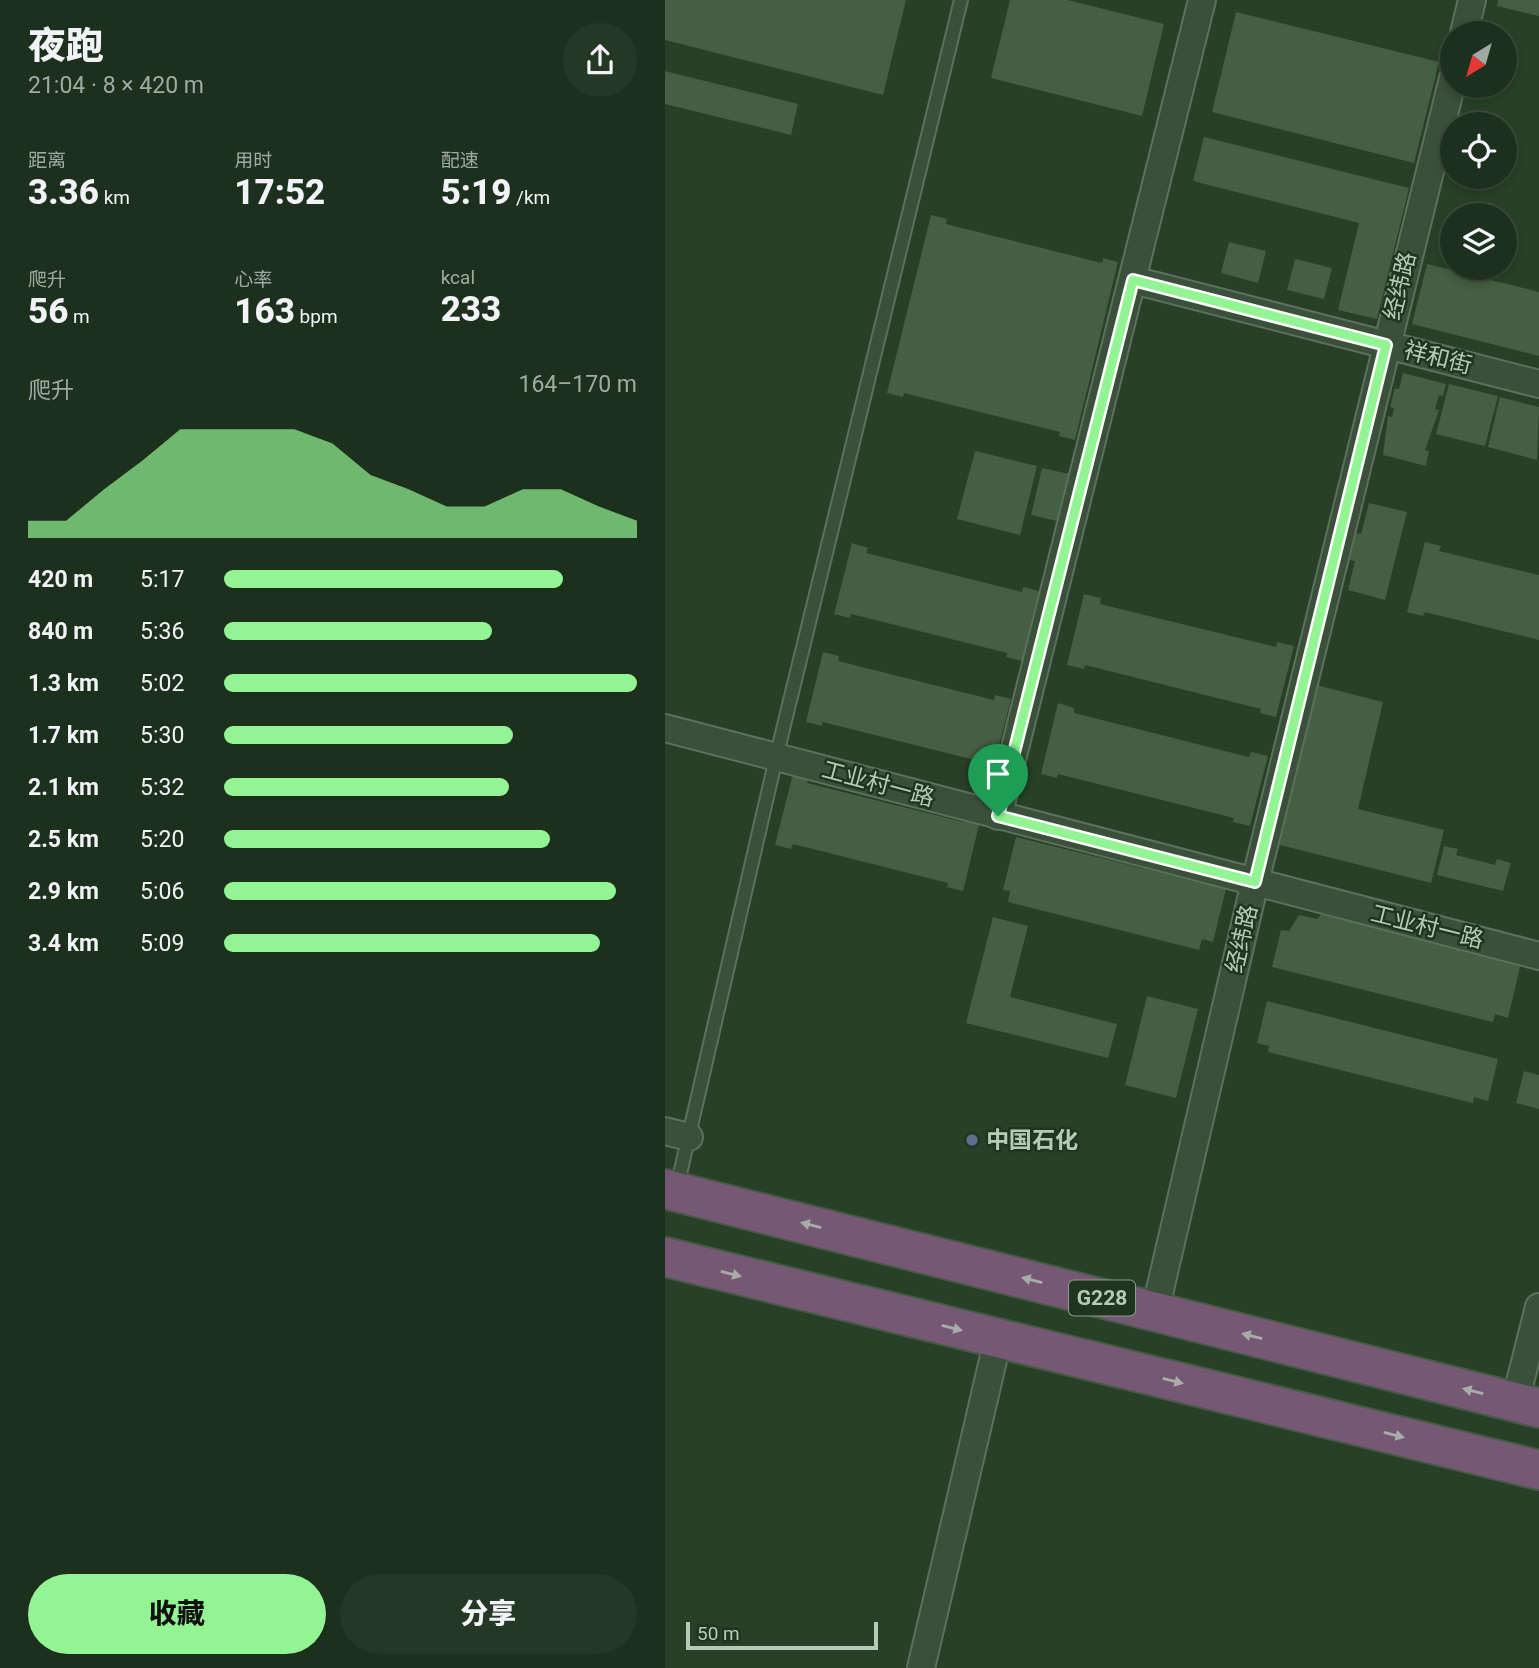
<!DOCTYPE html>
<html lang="zh">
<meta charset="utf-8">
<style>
:root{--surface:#1d301d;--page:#253826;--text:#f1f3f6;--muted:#a0a9a4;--line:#3b4b3b;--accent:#92f493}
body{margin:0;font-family:Roboto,"Noto Sans SC",sans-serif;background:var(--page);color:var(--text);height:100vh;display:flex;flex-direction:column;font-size:26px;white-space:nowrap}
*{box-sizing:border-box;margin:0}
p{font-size:23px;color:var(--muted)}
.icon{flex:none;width:38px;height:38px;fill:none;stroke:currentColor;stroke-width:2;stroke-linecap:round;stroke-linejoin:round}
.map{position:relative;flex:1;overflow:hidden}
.drawer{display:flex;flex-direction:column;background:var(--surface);width:665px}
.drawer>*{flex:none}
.needle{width:46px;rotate:217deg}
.tools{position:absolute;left:775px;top:21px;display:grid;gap:14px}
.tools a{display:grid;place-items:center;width:77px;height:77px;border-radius:50%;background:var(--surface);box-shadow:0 4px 10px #0003,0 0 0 2px var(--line);font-size:35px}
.scale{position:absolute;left:21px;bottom:18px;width:192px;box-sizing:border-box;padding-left:7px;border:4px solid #b7cab8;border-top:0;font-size:19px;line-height:24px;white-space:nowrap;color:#b7cab8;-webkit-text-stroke:5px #203520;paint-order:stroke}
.pin{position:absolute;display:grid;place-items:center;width:60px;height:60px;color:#fff;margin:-72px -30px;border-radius:50% 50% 50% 0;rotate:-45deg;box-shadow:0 0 7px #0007}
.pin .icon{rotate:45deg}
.round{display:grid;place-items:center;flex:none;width:74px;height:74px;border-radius:37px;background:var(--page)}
.summary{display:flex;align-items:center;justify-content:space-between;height:119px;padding:0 28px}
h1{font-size:38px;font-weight:800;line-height:52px}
.figures{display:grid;grid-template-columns:repeat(3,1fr);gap:10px;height:119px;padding:7px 28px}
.figures div{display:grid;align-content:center}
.figures b{font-size:35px;font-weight:800}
.figures small{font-size:19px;font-weight:400}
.figures p{font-size:19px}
.chart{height:196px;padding:14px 28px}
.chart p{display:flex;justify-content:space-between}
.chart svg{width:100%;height:126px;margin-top:7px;fill:var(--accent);opacity:.7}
.button{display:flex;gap:14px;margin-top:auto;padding:14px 28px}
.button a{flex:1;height:80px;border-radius:42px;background:var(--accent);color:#111;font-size:28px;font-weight:800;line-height:80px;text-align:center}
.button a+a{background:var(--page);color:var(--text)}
ul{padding:0 28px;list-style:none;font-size:23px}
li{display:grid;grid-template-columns:112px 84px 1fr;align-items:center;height:52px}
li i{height:18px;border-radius:9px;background:var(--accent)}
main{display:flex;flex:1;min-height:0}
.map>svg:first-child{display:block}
</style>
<main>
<section class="drawer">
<div class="summary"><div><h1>夜跑</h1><p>21:04 · 8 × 420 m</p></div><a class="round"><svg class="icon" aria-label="share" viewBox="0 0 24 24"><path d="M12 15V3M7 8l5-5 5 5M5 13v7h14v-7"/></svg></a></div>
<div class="figures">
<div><p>距离</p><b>3.36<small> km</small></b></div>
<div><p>用时</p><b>17:52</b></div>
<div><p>配速</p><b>5:19<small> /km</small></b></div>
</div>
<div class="figures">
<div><p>爬升</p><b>56<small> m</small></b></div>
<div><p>心率</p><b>163<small> bpm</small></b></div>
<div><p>kcal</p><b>233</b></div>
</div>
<div class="chart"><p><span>爬升</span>164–170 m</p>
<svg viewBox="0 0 160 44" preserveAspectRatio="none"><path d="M0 44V38L10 38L20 27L30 17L40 6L50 6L60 6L70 6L80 11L90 22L100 27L110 33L120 33L130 27L140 27L150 33L160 38V44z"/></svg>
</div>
<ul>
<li><b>420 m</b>5:17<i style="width:82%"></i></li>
<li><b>840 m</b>5:36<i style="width:65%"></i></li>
<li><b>1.3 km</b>5:02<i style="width:100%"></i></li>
<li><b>1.7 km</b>5:30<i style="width:70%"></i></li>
<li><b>2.1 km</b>5:32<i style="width:69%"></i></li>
<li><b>2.5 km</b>5:20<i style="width:79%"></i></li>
<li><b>2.9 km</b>5:06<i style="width:95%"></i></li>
<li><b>3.4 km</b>5:09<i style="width:91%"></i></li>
</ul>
<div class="button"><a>收藏</a><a>分享</a></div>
</section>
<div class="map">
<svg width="874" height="1668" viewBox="0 0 874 1668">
<rect width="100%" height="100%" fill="#274027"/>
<g fill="#445f43">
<path d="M 0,0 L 241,0 L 218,95 L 0,40 Z"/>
<path d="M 345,0 L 402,0 L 499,24 L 477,116 L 326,78 Z"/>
<path d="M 833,0 L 874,0 L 874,16 L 832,6 Z"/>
<path d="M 571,12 L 774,62 L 749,163 L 547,112 Z"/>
<path d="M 0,71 L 133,104 L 126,135 L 0,104 Z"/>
<path d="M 539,137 L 744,188 L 712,319 L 673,310 L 694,223 L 528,181 Z"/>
<path d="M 266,215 L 282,219 L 281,224 L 437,263 L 438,258 L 453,262 L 410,440 L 394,436 L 395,432 L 239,393 L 238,397 L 222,393 Z"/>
<path d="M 564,242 L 601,251 L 593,283 L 556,273 Z"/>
<path d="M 630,259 L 667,268 L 659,299 L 622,290 Z"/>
<path d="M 762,264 L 874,292 L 874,356 L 747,324 Z"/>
<path d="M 738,373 L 781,384 L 778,396 L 774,395 L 770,409 L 774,410 L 760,450 L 764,451 L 761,466 L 718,455 L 723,416 L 727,417 L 729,408 L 725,407 L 730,388 L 734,389 Z"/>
<path d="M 784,384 L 833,396 L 820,446 L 771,434 Z"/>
<path d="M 835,397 L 874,407 L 872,460 L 823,447 Z"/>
<path d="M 310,451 L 372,466 L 355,535 L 292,519 Z"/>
<path d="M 377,468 L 404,474 L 392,521 L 366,515 Z"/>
<path d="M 704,503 L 742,512 L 720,600 L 683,590 L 690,561 L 684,560 L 690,533 L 696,534 Z"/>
<path d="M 760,542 L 776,546 L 774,551 L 874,575 L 874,640 L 760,612 L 758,616 L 742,612 Z"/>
<path d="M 187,543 L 203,548 L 201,553 L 357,592 L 358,587 L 374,591 L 357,661 L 341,657 L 342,653 L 186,614 L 185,618 L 169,614 Z"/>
<path d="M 419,594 L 436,598 L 435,604 L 611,647 L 612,642 L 629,646 L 611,717 L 595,713 L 596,709 L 420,665 L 419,669 L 402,665 Z"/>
<path d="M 158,652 L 174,656 L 173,661 L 329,700 L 330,695 L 346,699 L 328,769 L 313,765 L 314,761 L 158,722 L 157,726 L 141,722 Z"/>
<path d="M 651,685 L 718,702 L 693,809 L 779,830 L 766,883 L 611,844 Z"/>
<path d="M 393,703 L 409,708 L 409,713 L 584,757 L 586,752 L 603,756 L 585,826 L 568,822 L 569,818 L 393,774 L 392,778 L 376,774 Z"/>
<path d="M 128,774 L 144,778 L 142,783 L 298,822 L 300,817 L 315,821 L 298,891 L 282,887 L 283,883 L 128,844 L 126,849 L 110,845 Z"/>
<path d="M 351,837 L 561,889 L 548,942 L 537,939 L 534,950 L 343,902 L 345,891 L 338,890 Z"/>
<path d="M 779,846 L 793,849 L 791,855 L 830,865 L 832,859 L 846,863 L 838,891 L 772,875 Z"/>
<path d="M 657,913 L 856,963 L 843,1018 L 830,1014 L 828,1022 L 607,967 L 616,930 L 624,931 L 634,915 L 652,919 Z"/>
<path d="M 328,917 L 363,926 L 345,997 L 452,1024 L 443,1058 L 301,1023 Z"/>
<path d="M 482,996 L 533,1009 L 511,1098 L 460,1085 Z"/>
<path d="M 602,1001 L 833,1059 L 823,1101 L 809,1097 L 808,1103 L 603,1052 L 604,1046 L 592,1043 Z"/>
<path d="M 859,1071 L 874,1075 L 874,1109 L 851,1103 Z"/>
</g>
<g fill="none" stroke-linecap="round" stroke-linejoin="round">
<g stroke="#5c705c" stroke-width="16">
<path id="lane" d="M 12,1187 L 111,758 L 296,0"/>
</g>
<g stroke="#5c705c" stroke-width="30">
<g id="street">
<path d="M 799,33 L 807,0"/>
<path d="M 468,280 L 874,384"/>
<path d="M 0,728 L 874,956"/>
<path d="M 333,816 L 537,0"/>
<path d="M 0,1131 L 24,1137"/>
<path d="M 490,1311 L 590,882 L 788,78"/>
<path d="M 850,1402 L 874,1307"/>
<path d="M 256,1668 L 333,1339"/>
</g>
</g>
<g stroke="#465a46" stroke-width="42">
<g id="highway">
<path d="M 0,1189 L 874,1408"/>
<path d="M 0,1257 L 874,1470"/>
</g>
</g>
<use href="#lane" stroke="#3b503b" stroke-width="12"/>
<use href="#street" stroke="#3b503b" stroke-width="26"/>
<use href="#highway" stroke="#765875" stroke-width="38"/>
</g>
<defs><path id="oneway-solid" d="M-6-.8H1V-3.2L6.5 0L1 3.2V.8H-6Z" transform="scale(1.75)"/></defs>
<g fill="#a7aea7">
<use href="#oneway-solid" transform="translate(146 1225) rotate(-166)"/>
<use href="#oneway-solid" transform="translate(66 1274) rotate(14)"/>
<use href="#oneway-solid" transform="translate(367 1280) rotate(-166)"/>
<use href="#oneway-solid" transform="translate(287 1328) rotate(14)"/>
<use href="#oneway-solid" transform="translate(587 1336) rotate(-166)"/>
<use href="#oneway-solid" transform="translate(508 1381) rotate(14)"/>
<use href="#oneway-solid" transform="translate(808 1391) rotate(-166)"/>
<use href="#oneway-solid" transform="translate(729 1435) rotate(14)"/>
</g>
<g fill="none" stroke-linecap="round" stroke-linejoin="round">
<g stroke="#fff" stroke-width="14">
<path id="route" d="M 468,280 L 721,345 L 590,882 L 333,816 Z"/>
</g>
<use href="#route" stroke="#92f493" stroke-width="9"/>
</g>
<circle fill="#5c6f8a" stroke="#203520" stroke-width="2.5" cx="307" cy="1140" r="7"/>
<g text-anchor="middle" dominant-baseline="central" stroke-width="5" stroke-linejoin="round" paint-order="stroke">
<rect fill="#203520" stroke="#8a9d8a" stroke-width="2" x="404" y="1280.5" width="66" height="35" rx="5"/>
<g font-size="21" font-weight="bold" fill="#b7cab8">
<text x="437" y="1298">G228</text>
</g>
<g font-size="23" fill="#b7cab8" stroke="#203520">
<text transform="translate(735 286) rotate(-76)">经纬路</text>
<text transform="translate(773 358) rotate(14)">祥和街</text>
<text transform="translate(213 784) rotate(15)">工业村一路</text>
<text transform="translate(762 927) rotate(14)">工业村一路</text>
<text transform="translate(577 939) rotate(-77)">经纬路</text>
</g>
<g font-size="23" font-weight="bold" fill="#b7cab8" stroke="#203520" text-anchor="start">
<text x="321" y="1140">中国石化</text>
</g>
</g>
</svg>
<div class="tools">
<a><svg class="needle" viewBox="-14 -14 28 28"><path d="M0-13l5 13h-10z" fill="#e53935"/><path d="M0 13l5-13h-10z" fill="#a0a9a4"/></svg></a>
<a><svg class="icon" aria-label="locate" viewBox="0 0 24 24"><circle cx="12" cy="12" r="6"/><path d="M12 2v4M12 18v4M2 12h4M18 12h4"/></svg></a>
<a><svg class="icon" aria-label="layers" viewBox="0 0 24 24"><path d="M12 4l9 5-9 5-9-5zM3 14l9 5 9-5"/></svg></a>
</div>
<div class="scale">50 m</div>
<div class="pin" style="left:333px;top:816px;background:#1e9e55"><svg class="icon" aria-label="arrive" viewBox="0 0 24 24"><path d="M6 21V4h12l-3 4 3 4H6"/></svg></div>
</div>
</main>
